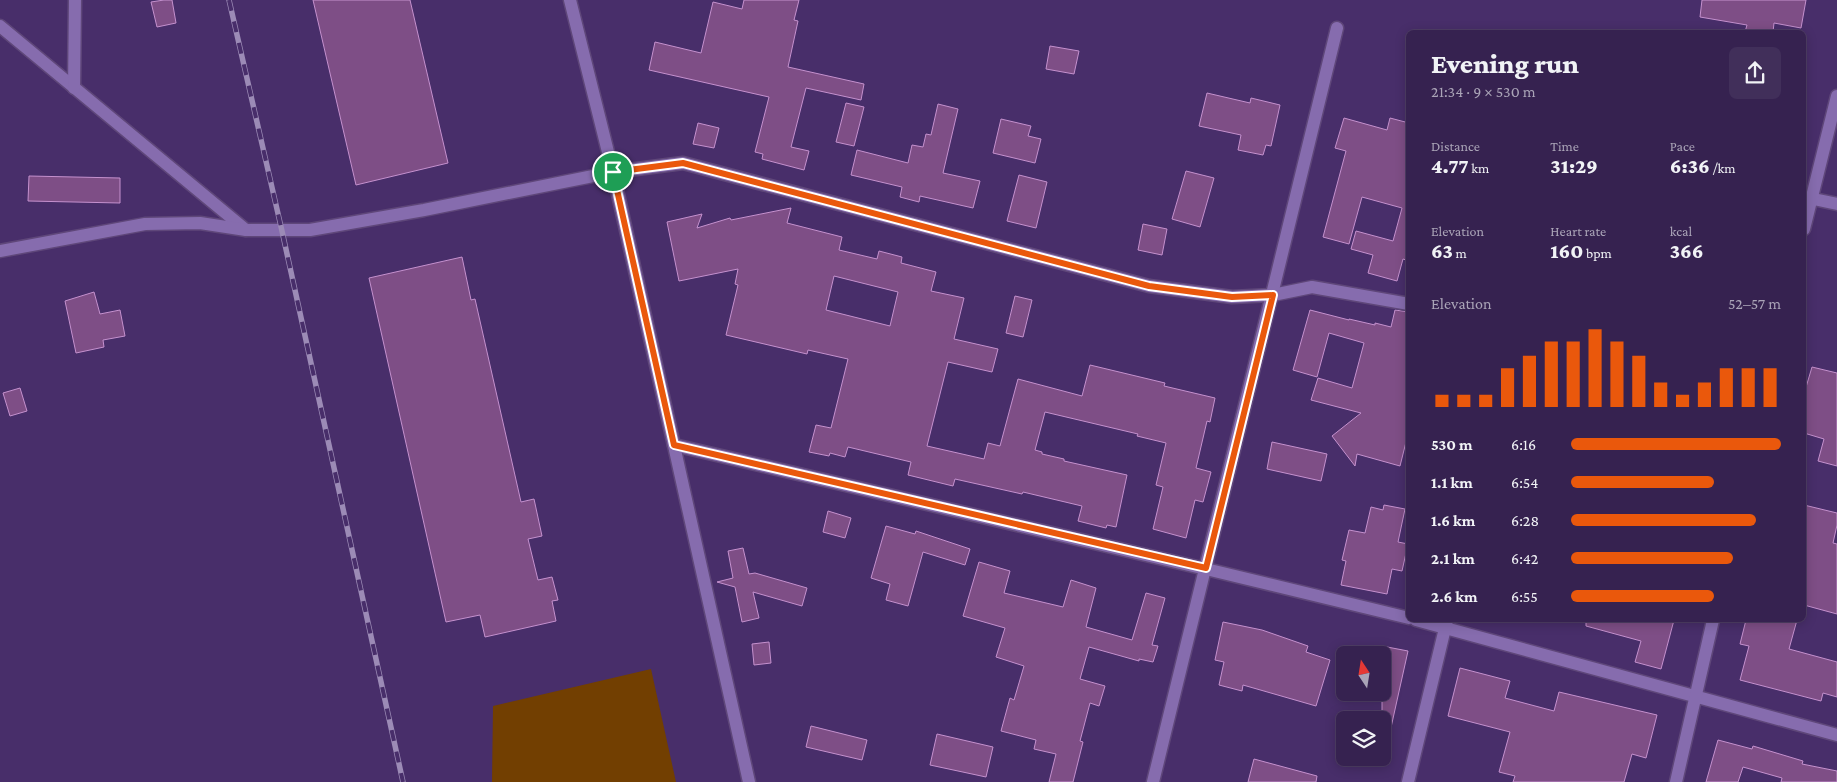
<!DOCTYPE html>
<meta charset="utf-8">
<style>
:root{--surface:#362250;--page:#412f5a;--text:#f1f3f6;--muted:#aaa4b7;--line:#503f67;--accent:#ea580c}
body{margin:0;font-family:"Crimson Pro",serif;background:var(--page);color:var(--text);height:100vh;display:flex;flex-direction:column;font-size:19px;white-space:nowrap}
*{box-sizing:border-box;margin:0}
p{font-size:16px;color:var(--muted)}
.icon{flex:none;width:28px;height:28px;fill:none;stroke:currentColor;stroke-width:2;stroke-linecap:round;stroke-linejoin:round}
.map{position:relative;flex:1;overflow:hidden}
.side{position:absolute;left:1406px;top:30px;width:400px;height:592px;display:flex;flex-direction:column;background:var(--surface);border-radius:8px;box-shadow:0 2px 12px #0003,0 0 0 1px var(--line)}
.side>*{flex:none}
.needle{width:32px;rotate:348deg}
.buttons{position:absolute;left:1336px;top:646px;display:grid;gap:10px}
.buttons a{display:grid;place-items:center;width:55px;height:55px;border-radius:8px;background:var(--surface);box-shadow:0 2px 12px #0003,0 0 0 1px var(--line);font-size:25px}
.pin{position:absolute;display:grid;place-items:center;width:42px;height:42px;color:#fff;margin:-21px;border:2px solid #fff;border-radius:50%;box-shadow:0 1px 5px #0007}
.round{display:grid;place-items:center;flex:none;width:52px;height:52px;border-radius:8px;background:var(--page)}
.head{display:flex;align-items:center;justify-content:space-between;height:85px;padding:0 25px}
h1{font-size:28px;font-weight:800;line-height:38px}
.stats{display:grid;grid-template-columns:repeat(3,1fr);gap:8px;height:85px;padding:5px 25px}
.stats div{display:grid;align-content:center}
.stats b{font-size:21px;font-weight:800}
.stats small{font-size:14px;font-weight:400}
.stats p{font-size:14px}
.chart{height:140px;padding:10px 25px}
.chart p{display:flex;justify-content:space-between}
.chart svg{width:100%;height:90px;margin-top:5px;stroke:var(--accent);stroke-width:6}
ul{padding:0 25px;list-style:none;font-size:16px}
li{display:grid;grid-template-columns:80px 60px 1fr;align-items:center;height:38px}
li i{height:12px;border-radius:6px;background:var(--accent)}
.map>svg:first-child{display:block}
</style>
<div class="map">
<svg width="1837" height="782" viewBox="0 0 1837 782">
<rect width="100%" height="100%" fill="#482e6a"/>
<path fill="#723f01" d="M 651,669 L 676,782 L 492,782 L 493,706 Z"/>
<g fill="#7e4e86" stroke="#c591ce" fill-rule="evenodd">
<path d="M 164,0 L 172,0 L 176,23 L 157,27 L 151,2 Z"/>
<path d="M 313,0 L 410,0 L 448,163 L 356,185 Z"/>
<path d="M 744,0 L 799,0 L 794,20 L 798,21 L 788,67 L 864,84 L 861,100 L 806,88 L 791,147 L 809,151 L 804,170 L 762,159 L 763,154 L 755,152 L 769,97 L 649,70 L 655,42 L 701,53 L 713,2 L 742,9 Z"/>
<path d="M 1702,0 L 1806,0 L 1801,28 L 1774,23 L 1773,32 L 1745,32 L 1747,25 L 1700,17 Z"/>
<path d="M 1050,46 L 1079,51 L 1074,74 L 1046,69 Z"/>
<path d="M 1207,93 L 1250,103 L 1251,98 L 1280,105 L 1271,146 L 1266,145 L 1263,155 L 1238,150 L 1241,135 L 1199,126 Z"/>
<path d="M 846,103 L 864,107 L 854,146 L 836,142 Z"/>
<path d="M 938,104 L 958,109 L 943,173 L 980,181 L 973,208 L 920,196 L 919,202 L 900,197 L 902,187 L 851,175 L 857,150 L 908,163 L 912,145 L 923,147 L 926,134 L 931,135 Z"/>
<path d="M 1344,118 L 1387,130 L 1390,118 L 1409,123 L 1409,261 L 1403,259 L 1397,281 L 1368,273 L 1373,255 L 1351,249 L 1356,231 L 1393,241 L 1402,208 L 1362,197 L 1349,244 L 1323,237 L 1346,151 L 1335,148 Z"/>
<path d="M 1001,119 L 1031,126 L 1028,136 L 1041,139 L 1035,163 L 993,153 Z"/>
<path d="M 698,123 L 719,128 L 714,148 L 693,144 Z"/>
<path d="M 1186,171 L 1214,178 L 1200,227 L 1172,219 Z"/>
<path d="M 1019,175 L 1047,182 L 1036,228 L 1007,221 Z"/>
<path d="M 29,176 L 120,178 L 120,203 L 28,201 Z"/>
<path d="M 791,208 L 787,223 L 842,237 L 839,250 L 877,259 L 879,251 L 902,257 L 901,263 L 936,272 L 931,291 L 964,298 L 954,339 L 998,349 L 992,372 L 948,362 L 927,446 L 984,459 L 988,443 L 1000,446 L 1018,379 L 1082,396 L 1090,365 L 1165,383 L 1164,386 L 1215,398 L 1210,422 L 1207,421 L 1196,468 L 1211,472 L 1203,502 L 1195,500 L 1186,538 L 1153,529 L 1163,487 L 1156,485 L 1166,443 L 1137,436 L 1138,434 L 1045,412 L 1035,450 L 1042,452 L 1042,454 L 1064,459 L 1064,461 L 1127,475 L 1116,527 L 1107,525 L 1106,528 L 1078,521 L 1082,506 L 1023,492 L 1022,494 L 955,479 L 953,486 L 908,475 L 911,462 L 848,447 L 845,457 L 830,453 L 829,456 L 809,452 L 816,425 L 831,428 L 848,359 L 808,350 L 807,354 L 726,335 L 738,285 L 735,284 L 738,269 L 679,281 L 667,222 L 702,214 L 697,228 L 730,218 L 731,220 ZM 834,276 L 898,292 L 890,326 L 826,310 Z"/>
<path d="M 1143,224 L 1167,229 L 1162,255 L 1138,250 Z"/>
<path d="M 462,257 L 471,300 L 475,299 L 521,502 L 534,499 L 542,536 L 528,539 L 538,580 L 552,577 L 558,600 L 552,601 L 556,621 L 485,637 L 480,615 L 446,622 L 369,278 Z"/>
<path d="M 94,292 L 100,314 L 120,310 L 125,336 L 103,340 L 104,347 L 76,353 L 65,301 Z"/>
<path d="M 1015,296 L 1032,300 L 1023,337 L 1006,333 Z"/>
<path d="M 1310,310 L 1349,320 L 1349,319 L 1375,325 L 1375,323 L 1391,327 L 1395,310 L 1409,312 L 1409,430 L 1400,466 L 1357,454 L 1355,466 L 1332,436 L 1361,413 L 1311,400 L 1318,378 L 1352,388 L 1364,343 L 1329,333 L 1317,377 L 1293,370 Z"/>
<path d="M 1812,367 L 1837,373 L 1837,466 L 1818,461 L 1824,439 L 1804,433 L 1804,394 Z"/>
<path d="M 20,388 L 27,411 L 10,416 L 3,393 Z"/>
<path d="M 1272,442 L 1327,454 L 1321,481 L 1267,469 Z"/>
<path d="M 1384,505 L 1405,509 L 1398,542 L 1408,544 L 1402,571 L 1392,569 L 1387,594 L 1341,585 L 1346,561 L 1342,560 L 1349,530 L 1365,533 L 1371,507 L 1383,510 Z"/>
<path d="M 1804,505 L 1837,513 L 1837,525 L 1833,543 L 1837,544 L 1837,614 L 1804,605 Z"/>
<path d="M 828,511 L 851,518 L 845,538 L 823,532 Z"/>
<path d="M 886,526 L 915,534 L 916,531 L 970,549 L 965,565 L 923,552 L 908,606 L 886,600 L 890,584 L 871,578 Z"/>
<path d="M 743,548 L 749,574 L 755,573 L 807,588 L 802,606 L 753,592 L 759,618 L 742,622 L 735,587 L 717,582 L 733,578 L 728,551 Z"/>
<path d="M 979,562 L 1010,571 L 1004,593 L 1063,607 L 1071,580 L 1096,588 L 1086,627 L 1132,640 L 1146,593 L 1165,598 L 1152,645 L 1158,646 L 1153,662 L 1139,659 L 1139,661 L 1089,647 L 1080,679 L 1105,686 L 1099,706 L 1090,703 L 1080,741 L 1083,742 L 1073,782 L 1049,782 L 1056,754 L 1034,749 L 1036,740 L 1001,731 L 1010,698 L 1014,700 L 1024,666 L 996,657 L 1005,628 L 963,616 Z"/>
<path d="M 1586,620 L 1674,620 L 1661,669 L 1635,662 L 1641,641 L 1586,626 Z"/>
<path d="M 1746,620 L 1797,620 L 1789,649 L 1837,662 L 1837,697 L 1823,693 L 1821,701 L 1740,680 L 1749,646 L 1740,644 Z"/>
<path d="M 1223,622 L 1262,630 L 1308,646 L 1306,652 L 1330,660 L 1316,706 L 1243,685 L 1242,691 L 1219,685 L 1224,662 L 1215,660 Z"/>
<path d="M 769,642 L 771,663 L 754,665 L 752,644 Z"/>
<path d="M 1382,646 L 1408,651 L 1390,732 L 1382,732 Z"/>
<path d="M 1460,668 L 1510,681 L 1505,698 L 1554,711 L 1559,692 L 1657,715 L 1646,758 L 1632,754 L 1624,782 L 1513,782 L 1515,776 L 1499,772 L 1510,732 L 1448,716 Z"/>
<path d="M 811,726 L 867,740 L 862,760 L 806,747 Z"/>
<path d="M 937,734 L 993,747 L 986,777 L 930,765 Z"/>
<path d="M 1718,740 L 1752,749 L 1753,746 L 1803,761 L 1802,764 L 1837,771 L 1837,782 L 1781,782 L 1782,778 L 1743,767 L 1738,782 L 1706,782 Z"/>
<path d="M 1254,759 L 1317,776 L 1316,782 L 1248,782 Z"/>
</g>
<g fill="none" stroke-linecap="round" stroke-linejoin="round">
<g stroke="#5f477a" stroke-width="15">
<g id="minor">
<path d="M 570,0 L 613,172 L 749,782"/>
<path d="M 0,26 L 246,230 L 310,230 L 424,210 L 613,172 L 683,163 L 1149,286 L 1232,297 L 1273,295 L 1312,287 L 1409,304"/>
<path d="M 74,88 L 75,0"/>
<path d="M 1804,197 L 1837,204"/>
<path d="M 1804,229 L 1837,96"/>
<path d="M 0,251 L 145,224 L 200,223 L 246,230"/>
<path d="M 674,445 L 1206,569 L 1409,618"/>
<path d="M 1416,620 L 1837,735"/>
<path d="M 1153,782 L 1337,28"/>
<path d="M 1408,782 L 1447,620"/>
<path d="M 1676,782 L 1713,620"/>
</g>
</g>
<use href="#minor" stroke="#866cae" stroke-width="12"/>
<g stroke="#9c8bb6" stroke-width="5.5">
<path id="rail" d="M 229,0 L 282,231 L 403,782"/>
</g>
<use href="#rail" stroke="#482e6a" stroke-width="4" stroke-dasharray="11" stroke-linecap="butt"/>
</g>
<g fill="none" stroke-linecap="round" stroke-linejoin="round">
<g stroke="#fff" stroke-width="10">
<path id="route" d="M 683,163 L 1149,286 L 1232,297 L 1273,295 L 1206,568 L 674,445 L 613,172 Z"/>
</g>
<use href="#route" stroke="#ea580c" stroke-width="6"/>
</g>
</svg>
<div class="buttons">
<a><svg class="needle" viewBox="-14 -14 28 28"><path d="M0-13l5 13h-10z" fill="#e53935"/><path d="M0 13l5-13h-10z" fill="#aaa4b7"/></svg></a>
<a><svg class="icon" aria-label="layers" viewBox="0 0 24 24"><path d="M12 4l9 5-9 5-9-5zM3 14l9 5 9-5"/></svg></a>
</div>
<div class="pin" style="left:613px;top:172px;background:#1e9e55"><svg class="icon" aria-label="arrive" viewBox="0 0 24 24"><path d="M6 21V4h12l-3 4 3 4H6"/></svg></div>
<section class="side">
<div class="head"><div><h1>Evening run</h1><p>21:34 · 9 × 530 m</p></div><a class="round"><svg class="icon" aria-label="share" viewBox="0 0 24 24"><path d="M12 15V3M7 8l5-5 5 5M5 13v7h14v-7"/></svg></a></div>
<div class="stats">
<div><p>Distance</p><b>4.77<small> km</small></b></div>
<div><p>Time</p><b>31:29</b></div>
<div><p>Pace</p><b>6:36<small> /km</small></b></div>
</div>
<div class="stats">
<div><p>Elevation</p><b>63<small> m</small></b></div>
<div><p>Heart rate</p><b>160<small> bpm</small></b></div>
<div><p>kcal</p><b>366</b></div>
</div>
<div class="chart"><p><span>Elevation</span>52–57 m</p>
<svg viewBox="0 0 160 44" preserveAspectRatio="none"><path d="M5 44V38M15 44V38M25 44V38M35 44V25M45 44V19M55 44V12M65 44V12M75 44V6M85 44V12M95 44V19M105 44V32M115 44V38M125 44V32M135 44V25M145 44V25M155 44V25"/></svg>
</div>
<ul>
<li><b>530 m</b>6:16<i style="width:100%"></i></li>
<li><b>1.1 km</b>6:54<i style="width:68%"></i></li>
<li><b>1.6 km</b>6:28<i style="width:88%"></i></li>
<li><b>2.1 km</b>6:42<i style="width:77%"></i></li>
<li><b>2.6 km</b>6:55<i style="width:68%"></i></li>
</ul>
</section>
</div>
